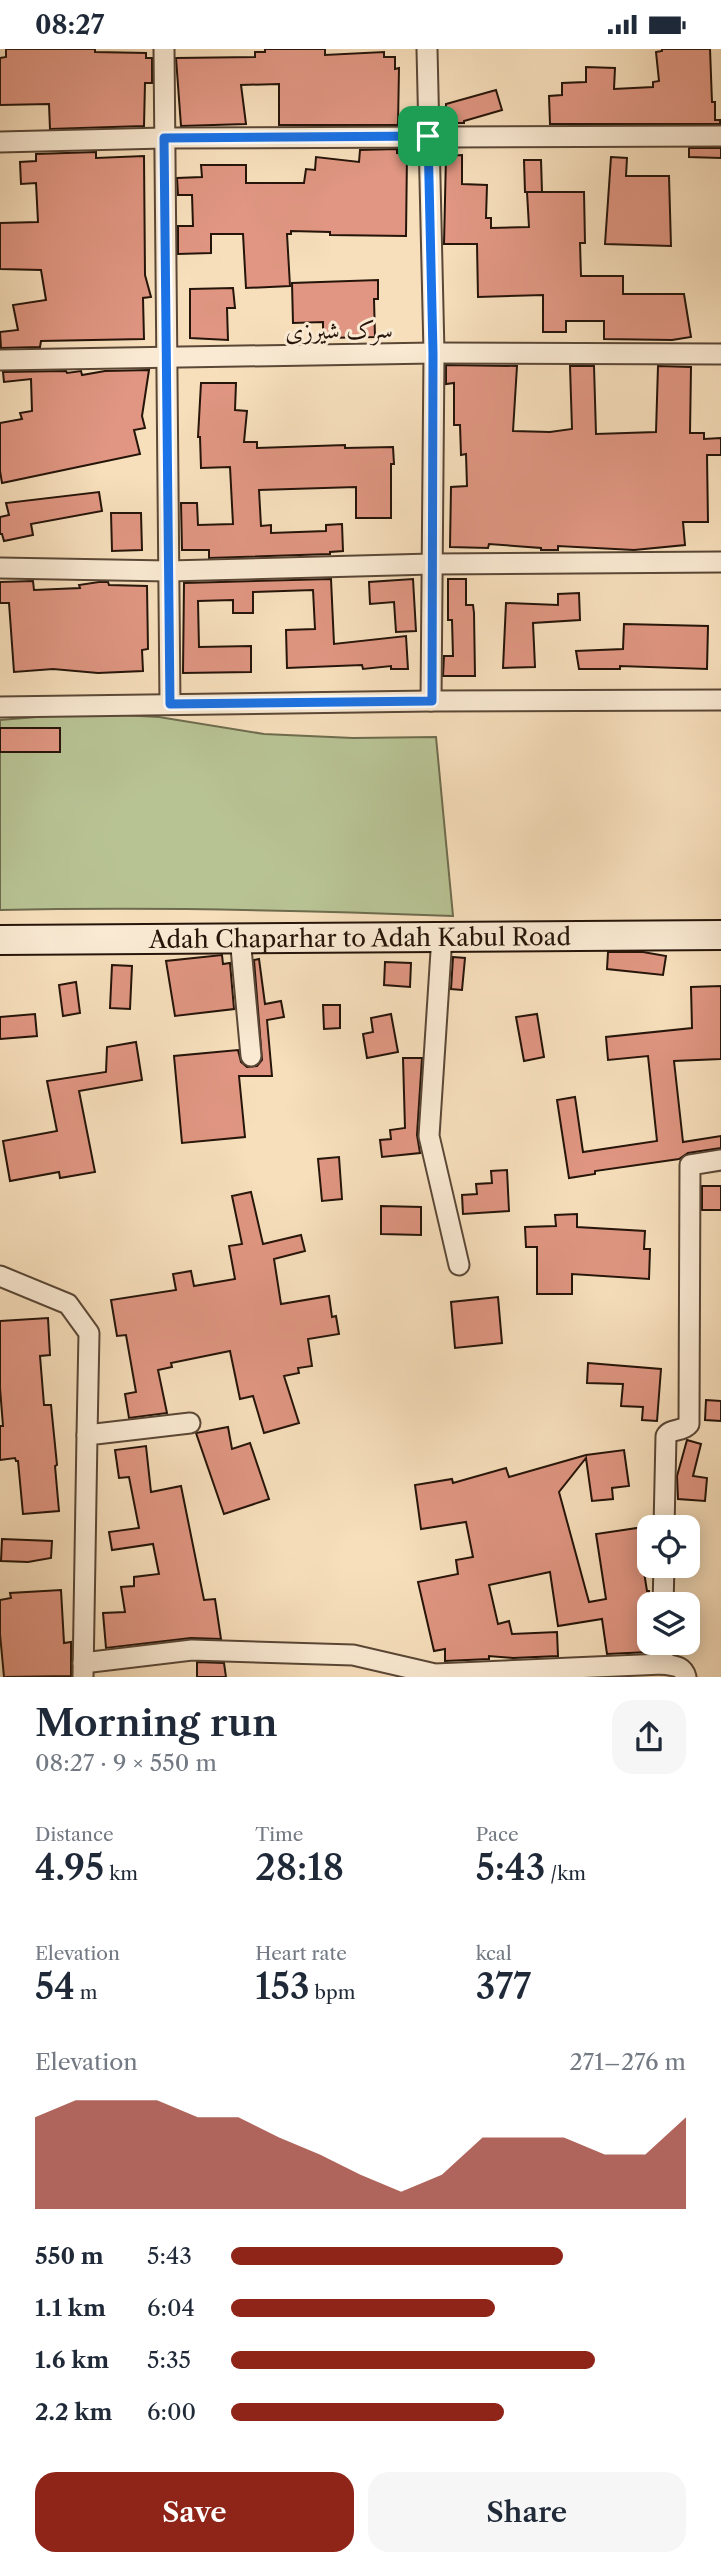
<!DOCTYPE html>
<meta charset="utf-8">
<style>
:root{--surface:#fff;--page:#f6f6f7;--text:#1f2937;--muted:#747a83;--accent:#8f2418}
body{margin:0;font-family:"Libre Caslon Text",Amiri,serif;background:var(--page);color:var(--text);height:100vh;display:flex;flex-direction:column;font-size:26px;white-space:nowrap}
*{box-sizing:border-box;margin:0}
p{font-size:23px;color:var(--muted)}
.icon{flex:none;width:38px;height:38px;fill:none;stroke:currentColor;stroke-width:2;stroke-linecap:round;stroke-linejoin:round}
.map{position:relative;height:1628px;overflow:hidden}
.side{display:flex;flex-direction:column;background:var(--surface);flex:1}
.side>*{flex:none}
.controls{position:absolute;left:637px;top:1466px;display:grid;gap:14px}
.controls a{display:grid;place-items:center;width:63px;height:63px;border-radius:14px;background:var(--surface);box-shadow:0 4px 18px #0003;font-size:35px}
.pin{position:absolute;display:grid;place-items:center;width:60px;height:60px;color:#fff;margin:-30px;border-radius:14px;box-shadow:0 4px 10px #0006}
.round{display:grid;place-items:center;flex:none;width:74px;height:74px;border-radius:21px;background:var(--page)}
.headline{display:flex;align-items:center;justify-content:space-between;height:119px;padding:0 35px}
h1{font-size:38px;font-weight:600;line-height:52px}
.figures{display:grid;grid-template-columns:repeat(3,1fr);gap:10px;height:119px;padding:7px 35px}
.figures div{display:grid;align-content:center}
.figures b{font-size:35px;font-weight:600}
.figures small{font-size:19px;font-weight:400}
.figures p{font-size:19px}
.chart{height:196px;padding:14px 35px}
.chart p{display:flex;justify-content:space-between}
.chart svg{width:100%;height:126px;margin-top:7px;fill:var(--accent);opacity:.7}
.primary-button{display:flex;gap:14px;margin-top:auto;padding:14px 35px}
.primary-button a{flex:1;height:80px;border-radius:21px;background:var(--accent);color:#fff;font-size:28px;font-weight:600;line-height:80px;text-align:center}
.primary-button a+a{background:var(--page);color:var(--text)}
ul{padding:0 35px;list-style:none;font-size:23px}
li{display:grid;grid-template-columns:112px 84px 1fr;align-items:center;height:52px}
li i{height:18px;border-radius:9px;background:var(--accent)}
.status{display:flex;justify-content:space-between;align-items:center;height:49px;padding:0 35px;background:var(--surface);direction:ltr}
.status svg{height:19px;fill:currentColor}
.map>svg:first-child{display:block}
</style>
<div class="status"><b>08:27</b><svg viewBox="0 0 49 12"><path d="M0 12V9h3v3zM5 12V6h3v6zM10 12V3h3v9zM15 12V0h3v12zM26 1h20v11H26zM47 4h2v5h-2z"/></svg></div>
<div class="map">
<svg width="721" height="1628" viewBox="0 0 721 1628">
<rect width="100%" height="100%" fill="#f7dfbc"/>
<filter id="stains"><feTurbulence type="fractalNoise" baseFrequency=".00286" numOctaves="4"/><feColorMatrix values="0 0 0 0 .2 0 0 0 0 .09 0 0 0 0 .02 0 0 0 .5 -.17"/></filter>
<radialGradient id="worn" r=".72"><stop offset=".6" stop-color="#630" stop-opacity="0"/><stop offset="1" stop-color="#630" stop-opacity=".3"/></radialGradient>
<path fill="#b8c394" stroke="#6e6c4e" stroke-width="2" d="M 85,664 L 159,668 L 264,685 L 353,689 L 436,688 L 453,867 C 302,861 151,858 0,861 L 0,671 Z"/>
<g fill="#e09682" stroke="#251409" stroke-width="2">
<path d="M 6,0 L 95,0 L 95,3 L 146,4 L 146,9 L 152,9 L 152,34 L 145,34 L 144,77 L 50,80 L 49,55 L 0,56 L 0,9 L 6,8 Z"/>
<path d="M 265,0 L 325,0 L 325,6 L 384,3 L 384,8 L 395,8 L 395,20 L 399,19 L 398,76 L 279,76 L 279,35 L 241,36 L 246,75 L 181,77 L 176,9 L 255,8 L 255,3 L 265,3 Z"/>
<path d="M 662,0 L 710,0 L 712,53 L 715,53 L 715,71 L 720,71 L 720,75 L 550,75 L 549,47 L 562,46 L 562,34 L 586,33 L 586,18 L 615,19 L 614,40 L 653,38 L 653,33 L 659,32 L 656,3 L 662,2 Z"/>
<path d="M 496,41 L 502,61 L 464,72 L 464,74 L 446,74 L 446,55 Z"/>
<path d="M 689,99 L 721,99 L 721,109 L 689,108 Z"/>
<path d="M 397,100 L 397,104 L 407,105 L 406,187 L 330,186 L 330,183 L 291,182 L 291,185 L 287,185 L 290,237 L 246,239 L 243,185 L 211,185 L 211,204 L 178,205 L 178,177 L 193,177 L 192,146 L 178,146 L 177,129 L 202,128 L 201,116 L 246,116 L 246,134 L 304,134 L 306,120 L 315,121 L 316,108 L 359,113 L 360,101 Z"/>
<path d="M 96,103 L 96,109 L 144,107 L 145,226 L 151,248 L 143,249 L 144,290 L 41,292 L 40,298 L 1,299 L 0,283 L 18,281 L 13,256 L 46,251 L 41,221 L 0,220 L 0,174 L 38,173 L 36,134 L 21,135 L 20,113 L 36,112 L 36,105 Z"/>
<path d="M 462,106 L 462,135 L 487,136 L 486,169 L 491,169 L 491,179 L 529,178 L 527,143 L 584,143 L 585,194 L 580,194 L 581,227 L 623,227 L 623,245 L 684,245 L 691,288 L 672,291 L 604,290 L 604,272 L 566,272 L 566,283 L 543,283 L 543,246 L 478,248 L 477,195 L 444,195 L 446,107 Z"/>
<path d="M 611,108 L 627,109 L 626,127 L 669,127 L 671,197 L 605,195 Z"/>
<path d="M 524,111 L 541,111 L 542,143 L 525,143 Z"/>
<path d="M 378,231 L 378,250 L 374,250 L 375,288 L 323,289 L 323,273 L 293,274 L 292,234 Z"/>
<path d="M 233,239 L 235,259 L 227,259 L 228,291 L 190,289 L 190,240 Z"/>
<path d="M 446,316 L 517,317 L 513,382 L 550,383 L 572,380 L 570,317 L 594,317 L 596,385 L 656,383 L 658,317 L 691,318 L 690,384 L 704,384 L 704,390 L 721,389 L 721,406 L 707,406 L 708,473 L 683,473 L 685,496 L 634,501 L 558,497 L 558,501 L 541,501 L 541,499 L 489,495 L 488,499 L 450,498 L 451,438 L 467,437 L 466,405 L 461,406 L 460,376 L 454,376 L 454,334 L 446,335 Z"/>
<path d="M 149,321 L 142,367 L 145,379 L 134,381 L 140,405 L 2,434 L 0,422 L 0,374 L 22,370 L 20,364 L 32,362 L 31,330 L 4,333 L 3,323 L 66,322 L 67,324 L 81,322 L 82,326 L 105,322 Z"/>
<path d="M 201,334 L 236,334 L 235,361 L 247,362 L 244,393 L 257,393 L 257,399 L 345,396 L 345,399 L 393,398 L 394,415 L 391,415 L 391,469 L 356,469 L 356,438 L 259,441 L 261,477 L 271,476 L 271,484 L 326,482 L 326,476 L 342,475 L 343,502 L 330,503 L 330,505 L 209,509 L 209,501 L 182,501 L 181,454 L 197,454 L 198,476 L 233,475 L 230,418 L 201,419 L 200,388 L 198,388 Z"/>
<path d="M 99,443 L 102,462 L 31,475 L 33,486 L 4,492 L 2,485 L 0,485 L 0,468 L 9,466 L 6,454 Z"/>
<path d="M 111,464 L 141,464 L 142,501 L 112,502 Z"/>
<path d="M 331,530 L 334,595 L 406,587 L 408,620 L 391,620 L 391,617 L 363,620 L 362,616 L 287,619 L 286,581 L 315,580 L 313,541 L 253,543 L 253,564 L 233,564 L 233,551 L 198,552 L 199,598 L 251,597 L 251,623 L 183,624 L 184,534 Z"/>
<path d="M 413,530 L 416,582 L 396,583 L 394,553 L 370,555 L 369,533 Z"/>
<path d="M 448,530 L 466,530 L 466,556 L 473,556 L 474,564 L 475,627 L 443,627 L 444,607 L 453,607 L 452,571 L 448,571 Z"/>
<path d="M 33,532 L 34,541 L 80,539 L 79,536 L 99,533 L 108,533 L 109,536 L 147,537 L 148,600 L 142,601 L 143,622 L 98,624 L 53,620 L 14,623 L 9,554 L 0,554 L 0,533 Z"/>
<path d="M 579,544 L 580,571 L 533,574 L 535,618 L 503,619 L 506,554 L 558,556 L 558,545 Z"/>
<path d="M 624,575 L 708,577 L 707,620 L 620,617 L 620,620 L 579,620 L 576,602 L 623,600 Z"/>
<rect x="0" y="679" width="60" height="24"/>
<path d="M 608,903 L 643,903 L 666,907 L 663,926 L 607,920 Z"/>
<path d="M 222,906 L 223,915 L 230,914 L 234,960 L 175,967 L 166,912 Z"/>
<path d="M 453,908 L 465,909 L 462,941 L 451,940 Z"/>
<path d="M 259,910 L 265,955 L 281,952 L 284,968 L 267,971 L 272,1027 L 239,1027 L 245,1088 L 182,1094 L 174,1007 L 238,1001 L 241,1013 L 247,1018 L 257,1017 L 262,1011 L 254,911 Z"/>
<path d="M 385,913 L 411,914 L 410,938 L 384,936 Z"/>
<path d="M 112,916 L 132,917 L 130,960 L 110,959 Z"/>
<path d="M 76,933 L 80,964 L 63,967 L 59,936 Z"/>
<path d="M 721,937 L 721,1010 L 674,1012 L 683,1093 L 721,1087 L 721,1099 L 688,1104 L 679,1110 L 595,1122 L 595,1125 L 569,1129 L 557,1051 L 575,1048 L 583,1103 L 657,1092 L 648,1007 L 608,1011 L 606,988 L 692,979 L 691,938 Z"/>
<path d="M 323,956 L 340,956 L 340,979 L 324,980 Z"/>
<path d="M 35,965 L 37,987 L 0,990 L 0,968 Z"/>
<path d="M 391,965 L 398,1003 L 367,1009 L 363,985 L 373,983 L 371,969 Z"/>
<path d="M 537,965 L 544,1008 L 524,1012 L 516,968 Z"/>
<path d="M 136,993 L 142,1031 L 79,1042 L 95,1123 L 60,1129 L 59,1123 L 10,1132 L 3,1092 L 57,1082 L 47,1032 L 106,1023 L 107,998 Z"/>
<path d="M 403,1009 L 422,1009 L 417,1086 L 420,1104 L 382,1108 L 380,1091 L 391,1090 L 390,1081 L 405,1079 Z"/>
<path d="M 339,1108 L 342,1150 L 322,1152 L 318,1110 Z"/>
<path d="M 507,1121 L 509,1162 L 463,1165 L 462,1146 L 477,1145 L 476,1135 L 492,1134 L 491,1122 Z"/>
<rect x="702" y="1137" width="19" height="24"/>
<path d="M 251,1143 L 263,1195 L 301,1186 L 305,1202 L 274,1210 L 281,1255 L 329,1247 L 332,1268 L 336,1267 L 339,1285 L 308,1290 L 312,1317 L 298,1319 L 299,1324 L 284,1327 L 299,1374 L 264,1384 L 253,1347 L 240,1350 L 230,1302 L 171,1314 L 172,1318 L 158,1321 L 167,1364 L 129,1369 L 125,1345 L 136,1343 L 126,1286 L 117,1287 L 111,1251 L 176,1241 L 173,1225 L 191,1222 L 194,1237 L 235,1230 L 229,1197 L 242,1195 L 232,1147 Z"/>
<path d="M 381,1157 L 421,1158 L 421,1186 L 381,1185 Z"/>
<path d="M 577,1165 L 577,1178 L 645,1182 L 644,1200 L 650,1200 L 649,1230 L 572,1225 L 572,1245 L 537,1245 L 537,1198 L 526,1198 L 525,1178 L 556,1177 L 555,1166 Z"/>
<path d="M 498,1248 L 502,1294 L 455,1299 L 451,1253 Z"/>
<path d="M 48,1269 L 50,1306 L 40,1307 L 44,1356 L 51,1356 L 57,1416 L 55,1417 L 59,1462 L 23,1465 L 18,1412 L 16,1412 L 15,1409 L 0,1411 L 0,1377 L 3,1377 L 0,1339 L 0,1272 Z"/>
<path d="M 588,1314 L 661,1320 L 657,1372 L 642,1371 L 643,1358 L 621,1357 L 623,1335 L 587,1334 Z"/>
<path d="M 706,1351 L 721,1352 L 721,1372 L 705,1371 Z"/>
<path d="M 228,1378 L 232,1400 L 250,1394 L 269,1450 L 224,1465 L 196,1384 Z"/>
<path d="M 687,1391 L 701,1395 L 693,1427 L 707,1429 L 705,1452 L 678,1450 L 677,1427 Z"/>
<path d="M 146,1397 L 151,1443 L 181,1437 L 204,1551 L 215,1550 L 221,1590 L 191,1589 L 106,1599 L 103,1564 L 125,1563 L 121,1538 L 134,1537 L 134,1528 L 159,1525 L 153,1495 L 112,1501 L 109,1483 L 139,1479 L 129,1428 L 119,1429 L 115,1401 Z"/>
<path d="M 624,1401 L 629,1437 L 612,1439 L 613,1450 L 592,1452 L 586,1409 L 559,1443 L 589,1553 L 606,1550 L 596,1485 L 644,1478 L 648,1503 L 641,1504 L 647,1542 L 649,1542 L 649,1603 L 607,1605 L 602,1570 L 558,1577 L 550,1523 L 489,1536 L 498,1575 L 509,1572 L 512,1585 L 557,1583 L 558,1607 L 513,1609 L 489,1607 L 489,1610 L 445,1612 L 445,1600 L 434,1602 L 418,1533 L 458,1525 L 456,1511 L 473,1508 L 466,1473 L 421,1480 L 415,1436 L 452,1430 L 453,1434 L 506,1419 L 509,1428 L 586,1406 Z"/>
<path d="M 2,1490 L 52,1492 L 51,1509 L 28,1513 L 1,1512 Z"/>
<path d="M 61,1541 L 64,1594 L 71,1593 L 71,1627 L 4,1628 L 0,1585 L 0,1551 L 11,1549 L 10,1544 Z"/>
<path d="M 197,1613 L 224,1614 L 226,1628 L 197,1628 Z"/>
</g>
<g fill="none" stroke-linecap="round" stroke-linejoin="round">
<g stroke="#5a4736" stroke-width="23">
<g id="street">
<path d="M 164,0 L 170,655"/>
<path d="M 427,0 L 434,304 L 431,652"/>
<path d="M 0,93 L 164,89 L 721,87"/>
<path d="M 0,311 L 434,304 L 721,305"/>
<path d="M 0,519 L 169,522 L 432,515 L 721,513"/>
<path d="M 0,658 L 431,652 L 721,651"/>
<path d="M 442,887 L 429,1087 L 459,1216"/>
<path d="M 240,888 L 251,1007"/>
<path d="M 0,1227 L 68,1255 L 89,1284 L 87,1386"/>
<path d="M 664,1479 L 666,1387 C 671,1379 683,1383 689,1375 L 690,1116 L 721,1111"/>
<path d="M 663,1556 L 664,1517"/>
<path d="M 663,1594 L 663,1615"/>
<path d="M 83,1614 L 192,1601 L 353,1606 L 435,1625 L 663,1615 C 673,1617 683,1616 686,1628"/>
<path d="M 83,1628 L 87,1386 L 190,1374"/>
</g>
</g>
<g stroke="#251409" stroke-width="32">
<g id="secondary">
<path id="s1" d="M 0,891 L 721,886"/>
</g>
</g>
<use href="#street" stroke="#faead3" stroke-width="19"/>
<use href="#secondary" stroke="#faead3" stroke-width="28"/>
</g>
<g fill="none" stroke-linecap="round" stroke-linejoin="round">
<g stroke="#fff" stroke-width="14">
<path id="route" d="M 428,87 L 433,304 L 432,652 L 170,655 L 164,89 Z"/>
</g>
<use href="#route" stroke="#1a73e8" stroke-width="9"/>
</g>
<g text-anchor="middle" dominant-baseline="central" stroke-width="6" stroke-linejoin="round" paint-order="stroke">
<g font-size="24" fill="#251409" stroke="#faead3">
<text transform="translate(339 281) rotate(-1)">سرک شیرزی</text>
<text stroke="none"><textPath href="#s1" startOffset="360">Adah Chaparhar to Adah Kabul Road</textPath></text>
</g>
</g>
<rect width="100%" height="100%" filter="url(#stains)"/>
<rect width="100%" height="100%" fill="url(#worn)"/>
</svg>
<div class="controls">
<a><svg class="icon" aria-label="locate" viewBox="0 0 24 24"><circle cx="12" cy="12" r="6"/><path d="M12 2v4M12 18v4M2 12h4M18 12h4"/></svg></a>
<a><svg class="icon" aria-label="layers" viewBox="0 0 24 24"><path d="M12 4l9 5-9 5-9-5zM3 14l9 5 9-5"/></svg></a>
</div>
<div class="pin" style="left:428px;top:87px;background:#1e9e55"><svg class="icon" aria-label="arrive" viewBox="0 0 24 24"><path d="M6 21V4h12l-3 4 3 4H6"/></svg></div>
</div>
<section class="side">
<div class="headline"><div><h1>Morning run</h1><p>08:27 · 9 × 550 m</p></div><a class="round"><svg class="icon" aria-label="share" viewBox="0 0 24 24"><path d="M12 15V3M7 8l5-5 5 5M5 13v7h14v-7"/></svg></a></div>
<div class="figures">
<div><p>Distance</p><b>4.95<small> km</small></b></div>
<div><p>Time</p><b>28:18</b></div>
<div><p>Pace</p><b>5:43<small> /km</small></b></div>
</div>
<div class="figures">
<div><p>Elevation</p><b>54<small> m</small></b></div>
<div><p>Heart rate</p><b>153<small> bpm</small></b></div>
<div><p>kcal</p><b>377</b></div>
</div>
<div class="chart"><p><span>Elevation</span>271–276 m</p>
<svg viewBox="0 0 160 44" preserveAspectRatio="none"><path d="M0 44V12L10 6L20 6L30 6L40 12L50 12L60 19L70 25L80 32L90 38L100 32L110 19L120 19L130 19L140 25L150 25L160 12V44z"/></svg>
</div>
<ul>
<li><b>550 m</b>5:43<i style="width:73%"></i></li>
<li><b>1.1 km</b>6:04<i style="width:58%"></i></li>
<li><b>1.6 km</b>5:35<i style="width:80%"></i></li>
<li><b>2.2 km</b>6:00<i style="width:60%"></i></li>
</ul>
<div class="primary-button"><a>Save</a><a>Share</a></div>
</section>
